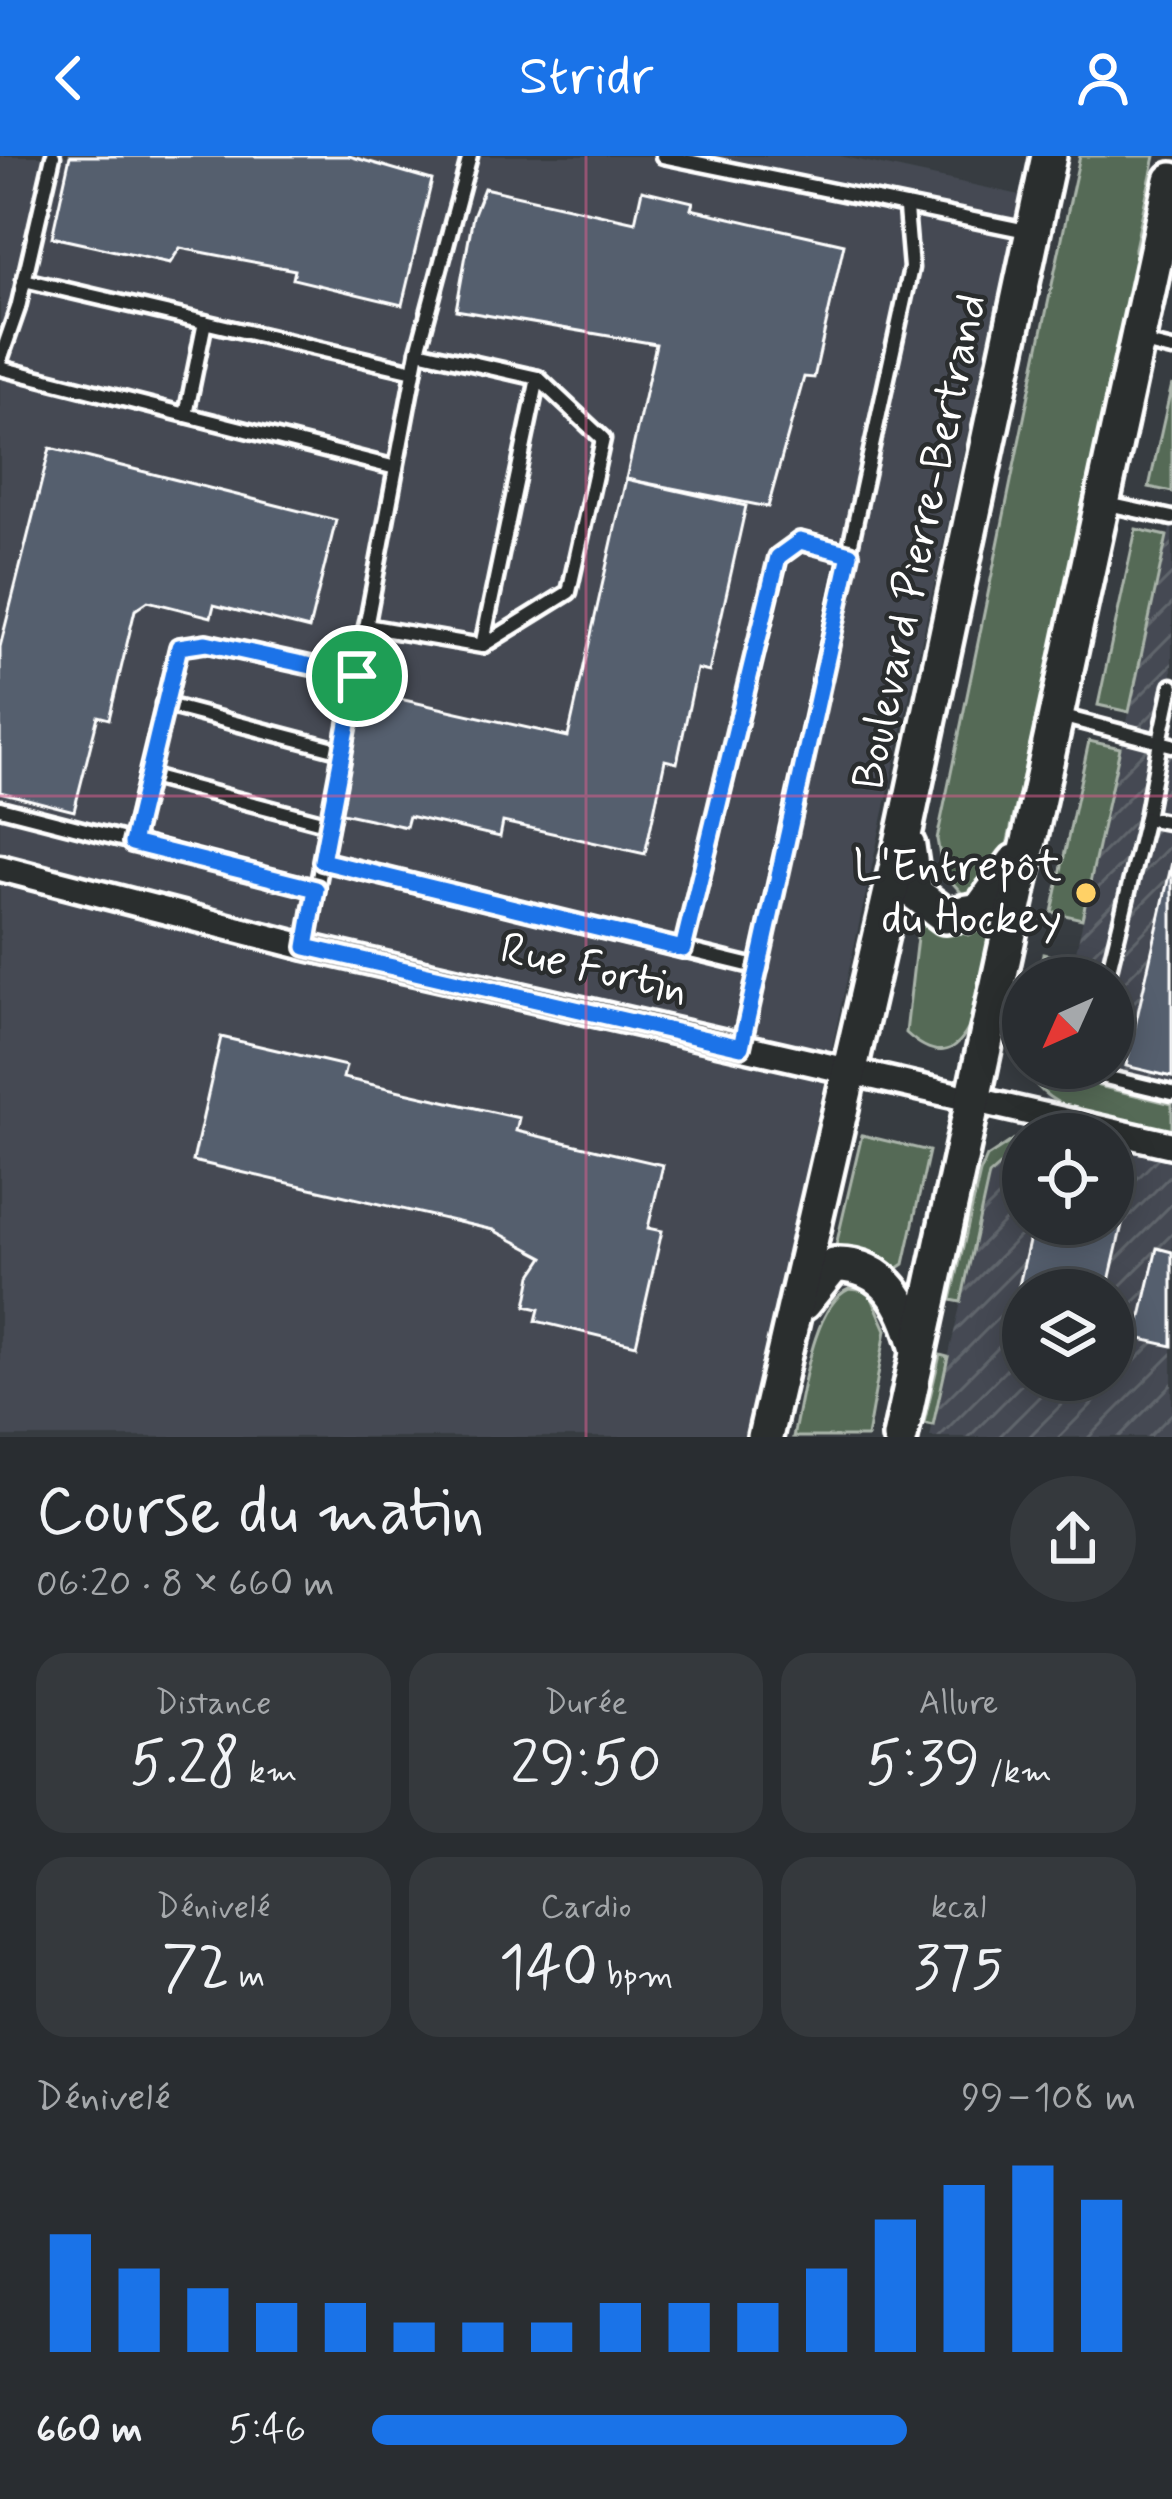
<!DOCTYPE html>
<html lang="fr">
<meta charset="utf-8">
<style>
:root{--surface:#292d31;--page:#35393d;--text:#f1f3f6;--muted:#a5a8ab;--line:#45494d;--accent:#1a73e8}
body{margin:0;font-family:Mynerve,sans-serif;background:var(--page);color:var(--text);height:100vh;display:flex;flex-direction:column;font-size:45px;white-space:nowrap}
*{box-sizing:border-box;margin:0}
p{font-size:39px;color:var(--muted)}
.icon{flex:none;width:66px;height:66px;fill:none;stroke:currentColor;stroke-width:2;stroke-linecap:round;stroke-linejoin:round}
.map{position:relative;height:1281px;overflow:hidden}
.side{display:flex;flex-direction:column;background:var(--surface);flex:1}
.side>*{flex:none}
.needle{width:78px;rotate:225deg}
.fabs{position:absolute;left:1002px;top:801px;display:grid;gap:24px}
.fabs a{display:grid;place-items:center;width:132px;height:132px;border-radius:50%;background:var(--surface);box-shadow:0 6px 30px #0003,0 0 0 3px var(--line);font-size:60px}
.pin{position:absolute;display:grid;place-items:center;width:102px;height:102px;color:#fff;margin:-51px;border:6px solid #fff;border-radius:50%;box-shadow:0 3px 12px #0007}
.round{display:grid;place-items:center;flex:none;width:126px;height:126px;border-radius:63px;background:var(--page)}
.headline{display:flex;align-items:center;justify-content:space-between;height:204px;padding:0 36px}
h1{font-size:66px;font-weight:600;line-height:90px}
.figures{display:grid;grid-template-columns:repeat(3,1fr);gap:18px;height:204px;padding:12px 36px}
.figures div{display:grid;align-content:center;border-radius:30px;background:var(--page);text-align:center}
.figures b{font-size:60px;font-weight:600}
.figures small{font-size:33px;font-weight:400}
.figures p{font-size:33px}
.chart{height:336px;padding:24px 36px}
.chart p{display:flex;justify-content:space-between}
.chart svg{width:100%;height:216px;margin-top:12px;stroke:var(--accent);stroke-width:6}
ul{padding:0 36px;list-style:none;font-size:39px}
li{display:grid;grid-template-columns:192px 144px 1fr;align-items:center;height:90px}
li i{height:30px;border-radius:15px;background:var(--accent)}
header{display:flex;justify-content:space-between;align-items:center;height:156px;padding:0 36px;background:var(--accent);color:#fff;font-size:54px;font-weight:600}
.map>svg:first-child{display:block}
</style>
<header><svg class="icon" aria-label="back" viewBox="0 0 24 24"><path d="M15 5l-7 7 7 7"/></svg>Stridr<svg class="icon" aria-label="person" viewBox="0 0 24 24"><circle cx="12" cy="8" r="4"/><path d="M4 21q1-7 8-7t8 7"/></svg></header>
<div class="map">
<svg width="1172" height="1281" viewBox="0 0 1172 1281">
<defs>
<pattern id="industrial-furrows" width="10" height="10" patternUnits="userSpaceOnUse" patternTransform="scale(3)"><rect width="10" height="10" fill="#444a52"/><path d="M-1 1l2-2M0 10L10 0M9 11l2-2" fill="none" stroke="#60656c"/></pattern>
</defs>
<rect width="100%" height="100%" fill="#373c41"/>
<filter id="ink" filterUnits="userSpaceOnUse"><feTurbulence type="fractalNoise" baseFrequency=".00833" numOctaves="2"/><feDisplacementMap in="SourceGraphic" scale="24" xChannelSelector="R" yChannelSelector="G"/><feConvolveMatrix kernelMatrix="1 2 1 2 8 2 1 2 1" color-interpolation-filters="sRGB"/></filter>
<g filter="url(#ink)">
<path fill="#444a52" d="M 0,0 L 840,0 L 1020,39 L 746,1281 L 0,1281 Z"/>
<path fill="url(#industrial-furrows)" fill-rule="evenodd" d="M 1172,364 L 1172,1281 L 930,1281 L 990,1019 L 1015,996 L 1013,984 L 1045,940 L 1051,912 L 1113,912 L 1113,822 L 1070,822 ZM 1023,978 L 1113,978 L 1113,1068 L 1023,1068 ZM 1023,1134 L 1113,1134 L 1113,1224 L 1023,1224 Z"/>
<g fill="#546a56" stroke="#aab4aa" stroke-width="3">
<path d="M 1080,0 L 1155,0 L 1135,92 L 1135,136 L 1004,702 L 996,726 L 966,742 L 943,716 L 937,683 C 986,455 1029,227 1080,0 Z"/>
<path d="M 1172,228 L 1172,336 L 1149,331 Z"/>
<path d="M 1136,373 L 1167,380 L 1129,556 L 1098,549 Z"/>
<path d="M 1089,585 L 1120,592 L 1082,763 L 1052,756 Z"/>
<path d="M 921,746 L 945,771 L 968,779 L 993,769 C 984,813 976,941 906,877 Z"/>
<path d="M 1043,798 L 1074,805 L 1070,822 L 1038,822 Z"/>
<path d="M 1027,912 L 1082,912 L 1098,930 L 1172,948 L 1172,974 C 1127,964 1044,963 1027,912 Z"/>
<path d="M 862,979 L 929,995 L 904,1108 L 898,1112 L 862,1096 L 834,1098 Z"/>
<path d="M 1013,984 L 1015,996 L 989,1019 L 961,1146 L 951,1144 L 980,1017 L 987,1001 Z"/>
<path d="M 849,1133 L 869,1135 L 886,1174 L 867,1281 L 793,1281 C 802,1243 812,1149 849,1133 Z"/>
<path d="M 940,1199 L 948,1201 L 933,1269 L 924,1267 Z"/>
</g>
<g fill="#545e6e" stroke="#fff" stroke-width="3">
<path d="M 70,0 L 349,0 L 432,24 L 402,149 L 293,123 L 295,114 L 180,92 L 170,107 L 52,81 Z"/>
<path d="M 484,32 L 635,66 L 642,34 L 693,46 L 691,53 L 844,88 L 814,222 L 804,221 L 768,351 L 626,323 L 656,188 L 456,154 L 473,60 Z"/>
<path d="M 50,292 L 336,364 L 309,473 L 214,449 L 211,461 L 148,445 L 135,454 L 109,563 L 98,560 L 74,655 L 0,636 L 0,491 Z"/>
<path d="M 626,323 L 746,350 L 709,516 L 697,513 L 677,607 L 665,604 L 645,698 L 503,666 L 500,681 L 409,660 L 406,671 L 333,655 L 360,534 L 568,581 Z"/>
<path d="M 1172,706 L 1172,921 L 1126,910 Z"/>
<path d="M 221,881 L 346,910 L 343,922 L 519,962 L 516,975 L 663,1009 L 648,1072 L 662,1075 L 636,1189 L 536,1165 L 539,1153 L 526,1150 L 532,1119 L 544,1101 L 493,1074 L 193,1005 Z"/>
<path d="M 1113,1048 L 1126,1051 L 1107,1134 L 1023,1134 L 1023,1185 L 1007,1182 L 1033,1068 L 1113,1068 Z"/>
<path d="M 1157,1092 L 1172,1096 L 1172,1190 L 1136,1182 Z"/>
</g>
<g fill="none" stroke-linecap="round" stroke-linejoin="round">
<g stroke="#fff" stroke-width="21">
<g id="service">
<path d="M 663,0 L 1032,76"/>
<path d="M 24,124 L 414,215"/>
<path d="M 1139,186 L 1172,194"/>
<path d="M 418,195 L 538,222"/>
<path d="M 0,204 L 18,152 L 53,0"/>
<path d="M 0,212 L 396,312"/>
<path d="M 186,259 L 205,166"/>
<path d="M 1103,347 L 1172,362"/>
<path d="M 366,470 L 482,490 L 538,222 L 603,283 L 569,436 L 482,490"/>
<path d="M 163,548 L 342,595"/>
<path d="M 1060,560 L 1160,586 L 1172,530"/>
<path d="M 1172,589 L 1160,586 L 1146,662 L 1172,667"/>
<path d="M 0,652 L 316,733"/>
<path d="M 329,668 L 147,620 L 179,491 L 206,487 L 357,520"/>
<path d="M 132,687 L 147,620"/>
<path d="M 322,705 L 760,812"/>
<path d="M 306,791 L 418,195 L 470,0"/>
<path d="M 683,793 L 779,401 L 800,385 L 850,397"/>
<path d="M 1107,822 L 1146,662"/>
<path d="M 741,890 L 911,112 L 906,53"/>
<path d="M 1098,912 L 1101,920 L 1172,937"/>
</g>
</g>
<g stroke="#fff" stroke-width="33">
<path id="minor" d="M 0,712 L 306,791 L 1172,989"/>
</g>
<g stroke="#fff" stroke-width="42">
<g id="secondary">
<path d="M 908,690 L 915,737 L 945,760 L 980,754 L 1015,706"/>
<path d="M 803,1147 L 834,1109 C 886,1107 906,1149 918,1194"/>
<path d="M 765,1281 L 906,670 L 1049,0"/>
<path d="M 900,1281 L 1172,24"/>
</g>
</g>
<use href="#service" stroke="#2a2d2e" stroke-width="12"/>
<use href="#minor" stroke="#2a2d2e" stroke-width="24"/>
<use href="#secondary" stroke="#2a2d2e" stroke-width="33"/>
</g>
</g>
<g fill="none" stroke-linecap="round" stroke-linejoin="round" filter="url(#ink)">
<g stroke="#fff" stroke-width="24">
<path id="route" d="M 800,385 L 850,398 L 741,891 L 306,791 L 316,733 L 132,687 L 179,491 L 206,487 L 357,520 L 322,705 L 683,793 L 778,401 Z"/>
</g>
<use href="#route" stroke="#1a73e8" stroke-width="15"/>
</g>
<path fill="none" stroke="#d45d8c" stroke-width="3" stroke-opacity="0.55" d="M 586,0 L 586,1281M 0,640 L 1172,640"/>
<circle fill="#ffd166" stroke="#2a2d2e" stroke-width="4.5" cx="1086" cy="737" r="12"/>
<g text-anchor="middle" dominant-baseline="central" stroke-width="9" stroke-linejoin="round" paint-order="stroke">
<g font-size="45" fill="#fff" stroke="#2a2d2e">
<text transform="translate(921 386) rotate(-78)">Boulevard Pierre-Bertrand</text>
<text transform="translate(594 814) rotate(13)">Rue Fortin</text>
</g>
<g font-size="45" fill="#fff" stroke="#2a2d2e" text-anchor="end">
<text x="1062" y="711">L'Entrepôt<tspan x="1062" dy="52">du Hockey</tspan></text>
</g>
</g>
</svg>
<div class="fabs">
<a><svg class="needle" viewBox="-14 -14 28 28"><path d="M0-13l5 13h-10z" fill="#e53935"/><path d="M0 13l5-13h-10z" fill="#a5a8ab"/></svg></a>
<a><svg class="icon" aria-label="locate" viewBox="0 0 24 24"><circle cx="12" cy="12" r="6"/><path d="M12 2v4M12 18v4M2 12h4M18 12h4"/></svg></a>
<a><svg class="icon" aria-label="layers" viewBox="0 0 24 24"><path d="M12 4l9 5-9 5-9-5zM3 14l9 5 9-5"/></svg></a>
</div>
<div class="pin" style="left:357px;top:520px;background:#1e9e55"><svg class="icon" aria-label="arrive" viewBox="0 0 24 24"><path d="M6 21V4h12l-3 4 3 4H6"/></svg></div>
</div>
<section class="side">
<div class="headline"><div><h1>Course du matin</h1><p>06:20 · 8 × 660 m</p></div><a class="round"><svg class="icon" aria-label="share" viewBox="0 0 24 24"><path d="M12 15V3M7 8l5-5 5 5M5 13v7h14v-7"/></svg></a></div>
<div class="figures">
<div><p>Distance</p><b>5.28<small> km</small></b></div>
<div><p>Durée</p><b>29:50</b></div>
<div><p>Allure</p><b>5:39<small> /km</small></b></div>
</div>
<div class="figures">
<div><p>Dénivelé</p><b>72<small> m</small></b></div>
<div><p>Cardio</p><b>140<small> bpm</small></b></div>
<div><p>kcal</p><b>375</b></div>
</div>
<div class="chart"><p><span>Dénivelé</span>99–108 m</p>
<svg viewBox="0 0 160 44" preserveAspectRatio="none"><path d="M5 44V20M15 44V27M25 44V31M35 44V34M45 44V34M55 44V38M65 44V38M75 44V38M85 44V34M95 44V34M105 44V34M115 44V27M125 44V17M135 44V10M145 44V6M155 44V13"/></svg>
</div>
<ul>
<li><b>660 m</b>5:46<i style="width:70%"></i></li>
</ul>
</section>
